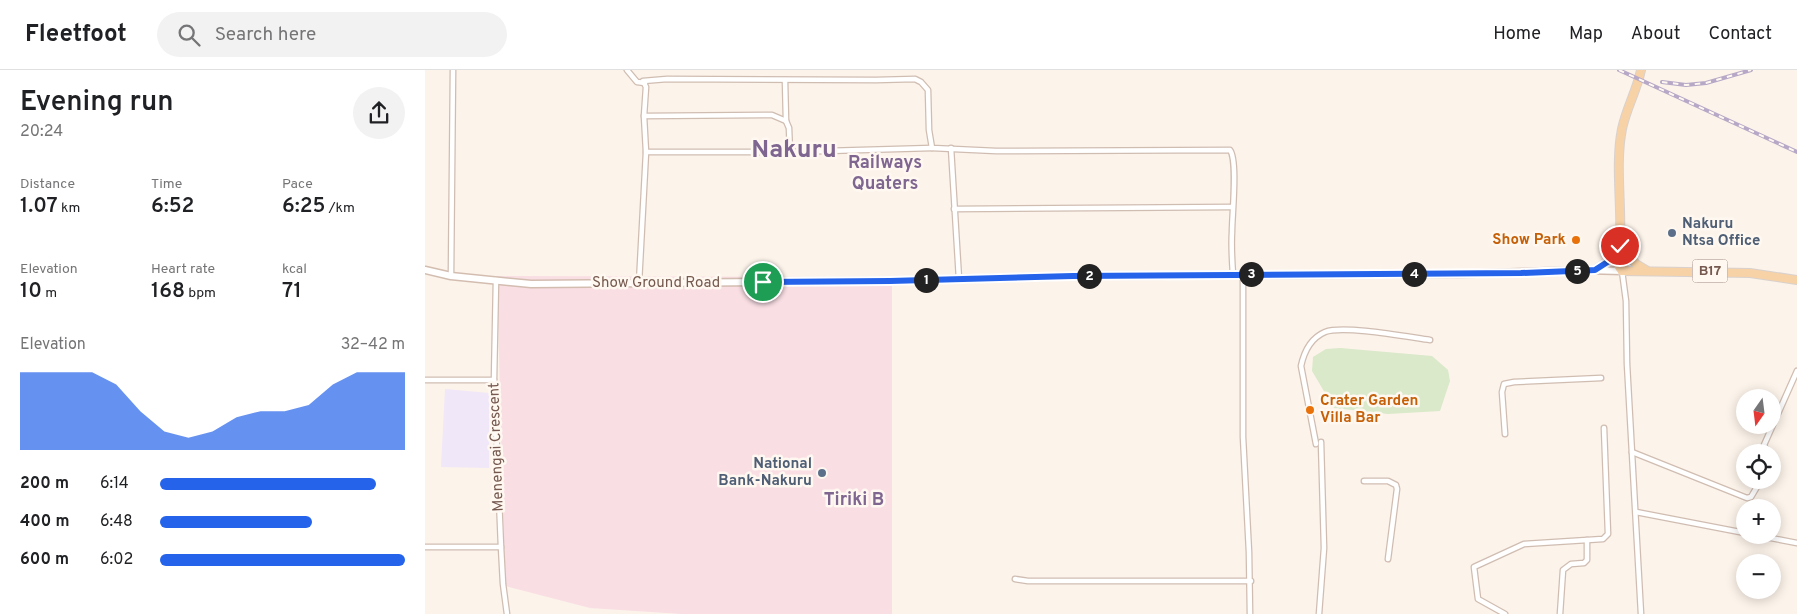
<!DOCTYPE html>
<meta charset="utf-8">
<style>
:root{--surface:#fff;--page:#f2f2f2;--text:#202124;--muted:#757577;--line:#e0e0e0;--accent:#2563eb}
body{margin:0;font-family:Overpass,sans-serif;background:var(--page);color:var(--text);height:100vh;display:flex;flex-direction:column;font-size:19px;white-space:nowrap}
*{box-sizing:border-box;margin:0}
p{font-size:16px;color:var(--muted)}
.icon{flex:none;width:28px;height:28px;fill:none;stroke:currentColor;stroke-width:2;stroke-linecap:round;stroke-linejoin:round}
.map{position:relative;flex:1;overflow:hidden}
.details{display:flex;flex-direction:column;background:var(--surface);width:425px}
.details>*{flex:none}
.needle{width:32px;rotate:194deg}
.tools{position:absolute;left:1311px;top:319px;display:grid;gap:10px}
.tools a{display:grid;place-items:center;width:45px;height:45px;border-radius:50%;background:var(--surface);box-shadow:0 2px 12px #0003;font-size:25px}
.pin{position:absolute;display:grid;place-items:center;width:42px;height:42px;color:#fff;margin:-21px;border:2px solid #fff;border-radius:50%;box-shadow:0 1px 5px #0007}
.km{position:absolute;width:25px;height:25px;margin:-12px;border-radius:50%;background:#222;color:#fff;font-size:14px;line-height:25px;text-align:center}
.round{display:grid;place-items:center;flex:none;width:52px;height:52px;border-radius:26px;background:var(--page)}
.summary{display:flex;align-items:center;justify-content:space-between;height:85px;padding:0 20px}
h1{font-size:28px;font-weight:600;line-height:38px}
.stats{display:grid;grid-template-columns:repeat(3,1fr);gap:8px;height:85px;padding:5px 20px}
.stats div{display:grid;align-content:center}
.stats b{font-size:21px;font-weight:600}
.stats small{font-size:14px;font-weight:400}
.stats p{font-size:14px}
.chart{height:140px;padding:10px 20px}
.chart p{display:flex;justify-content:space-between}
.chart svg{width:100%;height:90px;margin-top:5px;fill:var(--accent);opacity:.7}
ul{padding:0 20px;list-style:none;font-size:16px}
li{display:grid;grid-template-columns:80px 60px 1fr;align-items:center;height:38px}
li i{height:12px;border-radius:6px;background:var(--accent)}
header{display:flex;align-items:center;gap:30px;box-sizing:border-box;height:70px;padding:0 25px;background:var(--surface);border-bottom:1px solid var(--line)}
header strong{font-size:24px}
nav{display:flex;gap:28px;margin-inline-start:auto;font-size:18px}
.search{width:350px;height:45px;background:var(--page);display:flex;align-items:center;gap:12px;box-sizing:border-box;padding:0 18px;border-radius:28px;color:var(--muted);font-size:19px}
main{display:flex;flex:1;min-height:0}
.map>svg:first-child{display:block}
</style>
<header>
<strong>Fleetfoot</strong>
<div class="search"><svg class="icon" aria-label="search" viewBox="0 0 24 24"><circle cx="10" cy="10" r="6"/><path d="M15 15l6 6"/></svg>Search here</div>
<nav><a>Home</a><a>Map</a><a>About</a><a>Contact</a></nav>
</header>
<main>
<section class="details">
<div class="summary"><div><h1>Evening run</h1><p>20:24</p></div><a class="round"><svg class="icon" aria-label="share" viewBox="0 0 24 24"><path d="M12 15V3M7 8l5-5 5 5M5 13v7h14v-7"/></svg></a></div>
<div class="stats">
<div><p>Distance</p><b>1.07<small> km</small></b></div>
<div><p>Time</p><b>6:52</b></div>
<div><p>Pace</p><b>6:25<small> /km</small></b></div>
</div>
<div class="stats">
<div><p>Elevation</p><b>10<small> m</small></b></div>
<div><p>Heart rate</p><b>168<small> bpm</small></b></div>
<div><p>kcal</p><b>71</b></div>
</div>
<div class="chart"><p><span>Elevation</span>32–42 m</p>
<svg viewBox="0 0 160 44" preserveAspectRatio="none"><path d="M0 44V6L10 6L20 6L30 6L40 12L50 25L60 35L70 38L80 35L90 28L100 25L110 25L120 22L130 12L140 6L150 6L160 6V44z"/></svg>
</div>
<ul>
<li><b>200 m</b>6:14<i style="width:88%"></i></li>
<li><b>400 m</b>6:48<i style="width:62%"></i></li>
<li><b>600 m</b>6:02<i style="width:100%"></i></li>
</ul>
</section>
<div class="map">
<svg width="1372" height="544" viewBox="0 0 1372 544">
<rect width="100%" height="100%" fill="#fcf3ea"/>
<path fill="#f0e7f9" d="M 20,319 L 64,323 L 64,398 L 16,397 Z"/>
<path fill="#f9dee4" d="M 72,206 L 467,207 L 467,544 L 257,544 L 165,538 L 80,516 Z"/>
<path fill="#d9e9c9" d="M 915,278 L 1007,286 L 1023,300 L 1025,311 L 1015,341 L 963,344 L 909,338 L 887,301 L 888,287 L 901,279 Z"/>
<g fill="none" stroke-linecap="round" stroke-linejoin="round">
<g stroke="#d0bdb2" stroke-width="7">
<g id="street">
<path d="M 202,0 L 212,12 L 220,13"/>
<path d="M 360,10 L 361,51"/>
<path d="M 219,46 L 347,45 L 361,51 L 364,58 L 365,82"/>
<path d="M 526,78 L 534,209"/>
<path d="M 221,82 L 365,82 L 507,78"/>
<path d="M 529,139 L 807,137"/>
<path d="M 1197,201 L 1201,231 L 1202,294 L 1216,544"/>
<path d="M 818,204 L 818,367 L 824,482 L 825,544"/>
<path d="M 26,206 L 28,0"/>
<path d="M 71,210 L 69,310 L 76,477 L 78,514 L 82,544"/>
<path d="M 214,213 L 221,82 L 219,46 L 221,17 L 218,11 L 242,9 L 451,10 L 490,9 L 496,12 L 503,20 L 504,60 L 507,78 L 571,81 L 805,80 C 813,91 807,145 807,162 C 806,176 807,190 808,205"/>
<path d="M 0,310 L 69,310"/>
<path d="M 1080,364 L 1077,322 L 1079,314 L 1089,312 L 1176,308"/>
<path d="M 891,374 L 876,296 C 879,282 886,268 900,262 C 919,255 983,267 1005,270"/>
<path d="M 1207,382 L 1322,428 L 1326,427 L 1336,410"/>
<path d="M 1342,382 L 1339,375 L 1372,301"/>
<path d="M 939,411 L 963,411 L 971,415 L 972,419 L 963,489"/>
<path d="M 1211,442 L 1320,463"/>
<path d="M 1330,465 L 1372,473"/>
<path d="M 0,477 L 76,477"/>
<path d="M 590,509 L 603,511 L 826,511"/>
<path d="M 894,544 L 899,478 L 896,372"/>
<path d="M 1080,544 L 1053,529 L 1049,497 L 1099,474 L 1178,469 L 1183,464 L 1179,358"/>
<path d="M 1135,544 L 1138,500 L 1146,494 L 1159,493 L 1162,490 L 1162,470"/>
</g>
</g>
<g stroke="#d3bdb0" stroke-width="9">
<path id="secondary" d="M 0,200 L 26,206 L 106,214 L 465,211 L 648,206 L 1036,204 L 1160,200 L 1197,201"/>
</g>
<g stroke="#d9d1cd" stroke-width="10">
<g id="primary">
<path d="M 1196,176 L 1211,194 L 1221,200"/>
<path d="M 1196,177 L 1199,192 L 1197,201"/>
<path d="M 1170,200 L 1183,191 L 1192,179"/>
<path d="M 1197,201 C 1188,192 1194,182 1195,172 C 1197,136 1190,94 1197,59 C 1201,39 1212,20 1216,0"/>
<path d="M 1197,201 L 1325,203 L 1372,210"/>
</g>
</g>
<use href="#street" stroke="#fff" stroke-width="4.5"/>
<use href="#secondary" stroke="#fff" stroke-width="6"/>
<use href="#primary" stroke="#f7d2a7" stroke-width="8"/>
<g stroke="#b6a8c6" stroke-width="4">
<g id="rail">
<path d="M 1194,0 L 1372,82"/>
<path d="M 1237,12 L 1261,15 L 1281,13 L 1326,0"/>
</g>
</g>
<use href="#rail" stroke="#fef8f1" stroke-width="2" stroke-dasharray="5.5" stroke-linecap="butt"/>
</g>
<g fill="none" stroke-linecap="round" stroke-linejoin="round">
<g stroke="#fff" stroke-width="10">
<path id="route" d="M 338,212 L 465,211 L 648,206 L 1096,203 L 1170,200 L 1184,191 L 1195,176"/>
</g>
<use href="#route" stroke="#2563eb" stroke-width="6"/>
</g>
<g fill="#5c6f8a" stroke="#fef8f1" stroke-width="2">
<circle cx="1247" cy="163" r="5"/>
<circle cx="397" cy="403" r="5"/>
</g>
<g fill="#e8710a" stroke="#fef8f1" stroke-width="2">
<circle cx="1151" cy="170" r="5"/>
<circle cx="885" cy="340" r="5"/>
</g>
<g text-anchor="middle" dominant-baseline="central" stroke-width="5" stroke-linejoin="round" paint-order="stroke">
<rect fill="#fef8f1" stroke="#9f897f" stroke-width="1" x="1267.5" y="189.5" width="35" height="23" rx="4"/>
<g font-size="14" font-weight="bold" fill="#76594e">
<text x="1285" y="201">B17</text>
</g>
<g font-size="15" font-weight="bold" fill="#4e5e75" stroke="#fef8f1" text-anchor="start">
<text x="1257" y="154">Nakuru<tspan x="1257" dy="17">Ntsa Office</tspan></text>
<text x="387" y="394" text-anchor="end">National<tspan x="387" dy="17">Bank-Nakuru</tspan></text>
</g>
<g font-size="15" font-weight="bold" fill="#c56008" stroke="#fef8f1" text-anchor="end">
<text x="1141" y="170">Show Park</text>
<text x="895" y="331" text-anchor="start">Crater Garden<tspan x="895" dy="17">Villa Bar</tspan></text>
</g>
<g font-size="15" fill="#76594e" stroke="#fef8f1">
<text x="231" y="213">Show Ground Road</text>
<text transform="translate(72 377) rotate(-92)">Menengai Crescent</text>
</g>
<g font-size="18" font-weight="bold" fill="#7f6691" stroke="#fef8f1">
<text x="460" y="93">Railways<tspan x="460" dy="21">Quaters</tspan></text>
<text x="429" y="430">Tiriki B</text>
</g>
<g font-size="25" font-weight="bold" fill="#7f6691" stroke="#fef8f1">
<text x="369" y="81">Nakuru</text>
</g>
</g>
</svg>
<div class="tools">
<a><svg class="needle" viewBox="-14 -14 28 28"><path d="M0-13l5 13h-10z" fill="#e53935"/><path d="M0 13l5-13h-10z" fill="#757577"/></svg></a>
<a><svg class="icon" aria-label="locate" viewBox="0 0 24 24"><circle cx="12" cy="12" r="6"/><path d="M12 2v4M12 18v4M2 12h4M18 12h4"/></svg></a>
<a>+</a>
<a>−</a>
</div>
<div class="pin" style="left:338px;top:212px;background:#1e9e55"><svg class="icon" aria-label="arrive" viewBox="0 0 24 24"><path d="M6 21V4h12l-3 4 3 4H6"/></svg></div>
<div class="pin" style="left:1195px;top:176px;background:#d93025"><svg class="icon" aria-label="check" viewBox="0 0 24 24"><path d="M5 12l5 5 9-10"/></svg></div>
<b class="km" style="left:501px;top:210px">1</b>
<b class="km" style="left:664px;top:206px">2</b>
<b class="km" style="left:826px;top:204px">3</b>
<b class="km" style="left:989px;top:204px">4</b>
<b class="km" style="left:1152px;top:201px">5</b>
</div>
</main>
